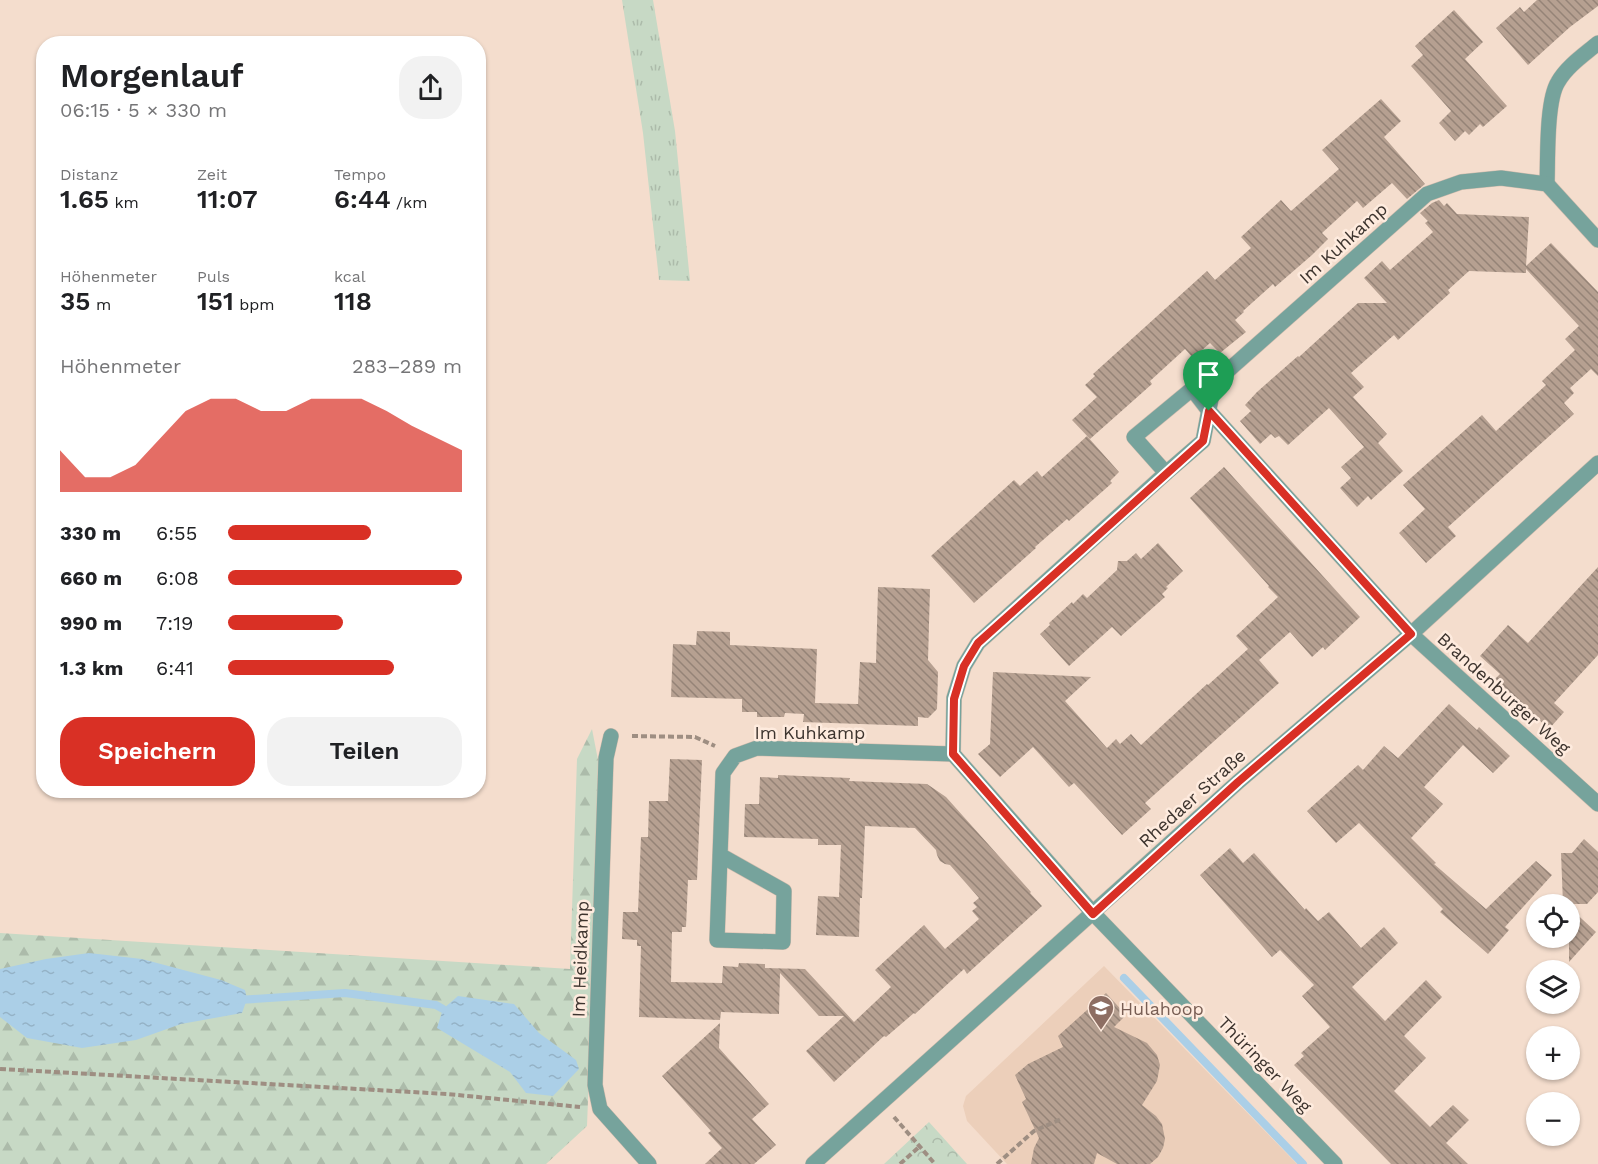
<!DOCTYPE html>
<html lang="de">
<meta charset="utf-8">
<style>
:root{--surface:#fff;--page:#f2f2f2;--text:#202124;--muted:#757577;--accent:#d93025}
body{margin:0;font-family:"Work Sans",sans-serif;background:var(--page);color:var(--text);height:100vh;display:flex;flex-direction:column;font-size:22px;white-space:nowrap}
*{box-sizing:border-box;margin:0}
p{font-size:20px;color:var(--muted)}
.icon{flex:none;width:33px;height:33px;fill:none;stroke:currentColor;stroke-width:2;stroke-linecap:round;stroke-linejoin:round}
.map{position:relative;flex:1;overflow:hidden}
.panel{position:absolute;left:36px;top:36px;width:450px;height:762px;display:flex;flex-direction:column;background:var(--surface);border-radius:24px;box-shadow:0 2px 4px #0004}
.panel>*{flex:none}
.tools{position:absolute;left:1526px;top:894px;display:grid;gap:12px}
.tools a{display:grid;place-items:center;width:54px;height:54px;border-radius:50%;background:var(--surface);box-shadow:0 2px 4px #0004;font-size:30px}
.pin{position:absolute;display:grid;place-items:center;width:51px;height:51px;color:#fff;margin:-62px -26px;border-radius:50% 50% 50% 0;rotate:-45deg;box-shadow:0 0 6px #0007}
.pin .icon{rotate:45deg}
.round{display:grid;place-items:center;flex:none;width:63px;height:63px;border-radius:24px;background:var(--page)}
.summary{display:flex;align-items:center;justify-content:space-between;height:102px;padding:0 24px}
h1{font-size:33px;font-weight:600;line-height:45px}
.figures{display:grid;grid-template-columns:repeat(3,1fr);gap:9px;height:102px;padding:6px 24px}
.figures div{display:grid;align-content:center}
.figures b{font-size:26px;font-weight:600}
.figures small{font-size:16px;font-weight:400}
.figures p{font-size:16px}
.chart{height:168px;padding:12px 24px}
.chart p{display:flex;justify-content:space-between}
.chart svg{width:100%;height:108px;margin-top:6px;fill:var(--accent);opacity:.7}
.button{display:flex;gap:12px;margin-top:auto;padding:12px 24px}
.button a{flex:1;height:69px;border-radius:24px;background:var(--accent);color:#fff;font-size:24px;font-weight:600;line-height:69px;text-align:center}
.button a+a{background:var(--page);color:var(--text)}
ul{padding:0 24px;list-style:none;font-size:20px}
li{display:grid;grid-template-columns:96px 72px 1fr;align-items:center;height:45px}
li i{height:15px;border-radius:8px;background:var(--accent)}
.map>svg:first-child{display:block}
</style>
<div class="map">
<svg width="1598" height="1164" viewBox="0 0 1598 1164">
<defs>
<pattern id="grass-tufts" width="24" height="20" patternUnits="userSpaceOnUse" patternTransform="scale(1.5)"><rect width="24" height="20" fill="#c7d9c5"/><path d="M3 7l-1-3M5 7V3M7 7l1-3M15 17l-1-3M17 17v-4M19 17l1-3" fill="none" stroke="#acbbaa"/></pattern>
<pattern id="forest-firs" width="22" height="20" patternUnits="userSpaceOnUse" patternTransform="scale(1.5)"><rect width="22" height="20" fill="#c7d9c5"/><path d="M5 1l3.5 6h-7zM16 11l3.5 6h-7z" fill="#acbbaa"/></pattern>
<pattern id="park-crowns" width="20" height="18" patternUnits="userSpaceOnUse" patternTransform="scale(1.5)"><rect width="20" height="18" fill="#c7d9c5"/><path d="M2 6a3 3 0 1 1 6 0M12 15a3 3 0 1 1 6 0" fill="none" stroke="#acbbaa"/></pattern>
<pattern id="water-ripples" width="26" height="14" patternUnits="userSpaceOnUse" patternTransform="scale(1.5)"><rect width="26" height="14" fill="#abcfe7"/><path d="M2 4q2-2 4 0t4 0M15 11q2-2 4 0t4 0" fill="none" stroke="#94b2c6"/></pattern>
<pattern id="building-back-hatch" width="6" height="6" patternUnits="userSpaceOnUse" patternTransform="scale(1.5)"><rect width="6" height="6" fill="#b6a091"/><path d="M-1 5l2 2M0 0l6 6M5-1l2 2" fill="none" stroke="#958377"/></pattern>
</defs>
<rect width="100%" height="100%" fill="#f4ddcd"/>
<path fill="#eccfba" d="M 1104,966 L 1297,1164 L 1007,1164 L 967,1121 L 963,1106 L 966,1096 Z"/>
<path fill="url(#grass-tufts)" d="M 622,0 L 653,0 L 675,131 L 690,281 L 659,280 L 643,133 Z"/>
<path fill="url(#forest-firs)" d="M 592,729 L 598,760 L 593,970 L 587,1126 L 546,1164 L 0,1164 L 0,933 L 570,969 L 577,759 Z"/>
<path fill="url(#park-crowns)" d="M 929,1122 L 967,1164 L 884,1164 Z"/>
<g fill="url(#water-ripples)">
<path d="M 89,953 L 142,959 L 221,980 L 245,990 L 247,999 L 242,1013 L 181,1024 L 136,1040 L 82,1048 L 27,1038 L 0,1017 L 0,969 L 46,959 Z"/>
<path d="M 458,996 L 514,1004 L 539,1033 L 576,1060 L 579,1069 L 553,1096 L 526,1093 L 510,1072 L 437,1028 L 443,1009 Z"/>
</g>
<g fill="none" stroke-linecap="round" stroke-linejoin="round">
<g stroke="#abcfe7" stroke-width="8">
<path d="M 1124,978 L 1303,1164"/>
<path d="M 239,1000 L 345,993 L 436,1005 L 443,1009"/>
</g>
</g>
<g fill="url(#building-back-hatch)">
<path d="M 1537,0 L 1598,0 L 1598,6 L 1570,27 L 1528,65 L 1496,28 L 1520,7 L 1524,12 Z"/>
<path d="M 1454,10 L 1483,42 L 1465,59 L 1507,106 L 1483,127 L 1480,124 L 1469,135 L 1465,131 L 1455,141 L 1439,123 L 1451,111 L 1411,66 L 1423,55 L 1415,46 Z"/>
<path d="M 1381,99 L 1401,121 L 1384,137 L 1425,184 L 1407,199 L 1392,183 L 1363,208 L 1357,201 L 1322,233 L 1328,239 L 1312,255 L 1275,287 L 1273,284 L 1243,311 L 1244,312 L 1235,320 L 1246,332 L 1220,353 L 1210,343 L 1193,358 L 1185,349 L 1150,381 L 1152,384 L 1090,439 L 1072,420 L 1097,397 L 1085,385 L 1095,376 L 1093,374 L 1207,271 L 1215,280 L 1251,248 L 1241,237 L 1281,200 L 1291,211 L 1339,169 L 1322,150 Z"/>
<path d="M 1439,200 L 1444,206 L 1447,203 L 1457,214 L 1529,217 L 1526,266 L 1551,243 L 1598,292 L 1598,376 L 1591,369 L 1570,388 L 1574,393 L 1564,403 L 1574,414 L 1448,527 L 1456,536 L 1426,563 L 1399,533 L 1425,509 L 1403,485 L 1482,415 L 1496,431 L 1546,385 L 1542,381 L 1575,350 L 1565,339 L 1579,326 L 1526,269 L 1526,273 L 1469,271 L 1448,290 L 1450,293 L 1398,340 L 1394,335 L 1351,373 L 1364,387 L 1353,397 L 1387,434 L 1378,443 L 1403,471 L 1371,500 L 1368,496 L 1357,507 L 1340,488 L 1351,478 L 1341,467 L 1364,447 L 1329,408 L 1288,445 L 1279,436 L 1275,438 L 1271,434 L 1260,444 L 1240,421 L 1251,411 L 1245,405 L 1257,392 L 1298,356 L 1299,357 L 1358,303 L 1387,303 L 1364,278 L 1382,261 L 1390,270 L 1433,232 L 1425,223 L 1428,221 L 1420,213 L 1432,203 Z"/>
<path d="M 1087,436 L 1119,472 L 1110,481 L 1112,483 L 1069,521 L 1067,519 L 1035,547 L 1036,548 L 974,603 L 931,556 L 1014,480 L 1020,486 L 1037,471 L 1042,477 Z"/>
<path d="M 1224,467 L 1360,617 L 1325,650 L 1323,647 L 1312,657 L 1290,632 L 1259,660 L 1279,683 L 1145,803 L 1151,809 L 1122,835 L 1074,783 L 1069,787 L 1033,747 L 1000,777 L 978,754 L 990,744 L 993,672 L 1091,677 L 1065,701 L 1107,748 L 1116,739 L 1120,744 L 1131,734 L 1141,745 L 1207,684 L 1208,685 L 1248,649 L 1236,636 L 1278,597 L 1268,587 L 1269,586 L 1190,498 Z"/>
<path d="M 1158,543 L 1183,571 L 1166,587 L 1168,588 L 1162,594 L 1165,597 L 1121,636 L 1112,627 L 1069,666 L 1040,634 L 1050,625 L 1049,623 L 1072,602 L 1073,604 L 1083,594 L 1087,598 L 1117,570 L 1118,561 L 1127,561 L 1136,553 L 1141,559 Z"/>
<path d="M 1598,567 L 1598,655 L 1554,703 L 1564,712 L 1549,729 L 1495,679 L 1500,674 L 1480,656 L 1508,625 L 1528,643 Z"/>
<path d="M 878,587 L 930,589 L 928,660 L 938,672 L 937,709 L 928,718 L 918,717 L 918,726 L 803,722 L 804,714 L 785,713 L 784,717 L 757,717 L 757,712 L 742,712 L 742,699 L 671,697 L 673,644 L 696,645 L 697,631 L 730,632 L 730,645 L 817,649 L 815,703 L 858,704 L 860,662 L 876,663 Z"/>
<path d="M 1449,704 L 1477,730 L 1479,727 L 1510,756 L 1493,773 L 1463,745 L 1424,787 L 1443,804 L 1411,838 L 1436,863 L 1434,864 L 1486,909 L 1536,861 L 1552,875 L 1505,927 L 1509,930 L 1488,954 L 1440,912 L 1443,909 L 1359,823 L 1336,843 L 1307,811 L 1358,765 L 1363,770 L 1384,746 L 1398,758 Z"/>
<path d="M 670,759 L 702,760 L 697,880 L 688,880 L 686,927 L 682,927 L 682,932 L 672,932 L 671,982 L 722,983 L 723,966 L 738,967 L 739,963 L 765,964 L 765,968 L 805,969 L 854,1022 L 891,987 L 875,970 L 924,925 L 945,949 L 979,919 L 972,911 L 977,907 L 973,903 L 979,898 L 950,865 L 945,864 L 940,861 L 937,855 L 936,850 L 915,828 L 865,826 L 862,898 L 860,898 L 859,937 L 816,935 L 818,896 L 839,897 L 841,845 L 818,845 L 818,839 L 744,837 L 745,804 L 759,804 L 760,777 L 778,778 L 778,775 L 850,778 L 849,781 L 927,784 L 946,797 L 1031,892 L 1030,893 L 1042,906 L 967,974 L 964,969 L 915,1014 L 914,1013 L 886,1037 L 884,1036 L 834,1082 L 806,1051 L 844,1016 L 819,1016 L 780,973 L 779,1014 L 721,1012 L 720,1020 L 639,1017 L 641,946 L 637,946 L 637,940 L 622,939 L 623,912 L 638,912 L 641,837 L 648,837 L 649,801 L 668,801 Z"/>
<path d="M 1584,839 L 1598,852 L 1598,892 L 1587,904 L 1563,904 L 1561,853 L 1572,853 Z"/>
<path d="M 1230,848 L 1243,863 L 1254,853 L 1305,910 L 1306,908 L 1318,921 L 1329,912 L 1361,948 L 1384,927 L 1398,943 L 1352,987 L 1385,1021 L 1426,980 L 1442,997 L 1404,1036 L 1426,1058 L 1394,1091 L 1430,1127 L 1453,1105 L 1469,1120 L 1446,1143 L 1468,1164 L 1391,1164 L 1294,1065 L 1304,1056 L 1301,1053 L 1330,1027 L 1302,996 L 1314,985 L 1280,950 L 1272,957 L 1200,875 Z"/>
<path d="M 1569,907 L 1596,932 L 1569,962 Z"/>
<path d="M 1106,993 L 1126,1015 L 1114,1027 L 1147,1043 L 1157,1055 L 1160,1065 L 1157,1081 L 1142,1105 L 1156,1116 L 1162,1124 L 1165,1139 L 1163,1148 L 1158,1157 L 1150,1164 L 1117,1164 L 1097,1153 L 1094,1164 L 1031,1164 L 1034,1148 L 1039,1138 L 1022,1102 L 1026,1099 L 1015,1075 L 1028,1064 L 1063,1047 L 1058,1036 Z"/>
<path d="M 720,1023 L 719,1048 L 769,1104 L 752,1119 L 776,1145 L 754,1164 L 705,1164 L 722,1148 L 708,1133 L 711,1131 L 662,1076 Z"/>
</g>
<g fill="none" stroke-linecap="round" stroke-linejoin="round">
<g stroke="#cfbbad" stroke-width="16">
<g id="street">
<path d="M 1547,184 C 1548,160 1546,101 1558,82 C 1567,66 1585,54 1598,43"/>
<path d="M 1166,473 L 1134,437 L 1192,389 L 1209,411 L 1411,634 L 1598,804"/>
<path d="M 611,736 L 606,758 L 595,1085 L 600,1109 L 649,1164"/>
<path d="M 720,855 L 784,891 L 783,942 L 717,940 L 723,773 L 735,756 L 757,748 L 953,754"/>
<path d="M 813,1164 L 1238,782 L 1411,634 L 1598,463"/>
<path d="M 1335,1164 L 1093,913 L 953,754 L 954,698 L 964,666 L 978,643 L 1166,473 L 1203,441 L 1214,383 L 1427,194 L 1461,182 L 1501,178 L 1547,184 L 1598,240"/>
</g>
</g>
<g stroke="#9e8e82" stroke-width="4" stroke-dasharray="6 3" stroke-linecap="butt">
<path d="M 632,736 L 695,737 L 715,746"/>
<path d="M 0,1069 L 447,1094 L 580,1107"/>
<path d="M 894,1117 L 935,1164"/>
<path d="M 900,1164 L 919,1147"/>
<path d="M 997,1164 L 1034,1131 L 1061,1119"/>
</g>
<use href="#street" stroke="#76a39c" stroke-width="15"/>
</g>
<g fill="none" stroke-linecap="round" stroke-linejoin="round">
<g stroke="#fff" stroke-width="12">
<path id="route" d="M 1209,411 L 1411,634 L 1238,782 L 1093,914 L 953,754 L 954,699 L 964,666 L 978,643 L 1203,441 Z"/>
</g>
<use href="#route" stroke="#d93025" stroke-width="8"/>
</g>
<defs>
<g id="school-pin" transform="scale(1.35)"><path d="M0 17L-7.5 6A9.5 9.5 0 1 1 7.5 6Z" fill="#8d6e63" stroke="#feebde"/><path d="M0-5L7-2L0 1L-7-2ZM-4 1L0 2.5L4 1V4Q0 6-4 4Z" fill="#fff"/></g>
</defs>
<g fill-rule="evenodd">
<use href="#school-pin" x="1101" y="1008"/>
</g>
<g text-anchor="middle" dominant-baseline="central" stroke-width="5" stroke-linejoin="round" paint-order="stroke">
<g font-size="18" fill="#3d342e" stroke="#feebde">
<text transform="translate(1343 243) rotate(-42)">Im Kuhkamp</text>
<text transform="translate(1504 693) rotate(42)">Brandenburger Weg</text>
<text x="810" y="732">Im Kuhkamp</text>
<text transform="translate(1192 798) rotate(-42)">Rhedaer Straße</text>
<text transform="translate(580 959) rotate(-88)">Im Heidkamp</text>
<text transform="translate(1265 1064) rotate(46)">Thüringer Weg</text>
</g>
<g font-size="18" fill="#785e54" stroke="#feebde" text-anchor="start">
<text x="1120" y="1008">Hulahoop</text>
</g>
</g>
</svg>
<div class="tools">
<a><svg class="icon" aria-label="locate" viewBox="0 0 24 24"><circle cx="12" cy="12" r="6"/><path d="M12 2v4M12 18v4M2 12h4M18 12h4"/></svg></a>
<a><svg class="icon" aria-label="layers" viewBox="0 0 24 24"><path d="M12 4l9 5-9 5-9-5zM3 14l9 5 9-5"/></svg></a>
<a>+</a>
<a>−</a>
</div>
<div class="pin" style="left:1209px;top:411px;background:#1e9e55"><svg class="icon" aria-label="arrive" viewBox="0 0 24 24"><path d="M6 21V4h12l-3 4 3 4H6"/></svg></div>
<section class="panel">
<div class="summary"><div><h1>Morgenlauf</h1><p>06:15 · 5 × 330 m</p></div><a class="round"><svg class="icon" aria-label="share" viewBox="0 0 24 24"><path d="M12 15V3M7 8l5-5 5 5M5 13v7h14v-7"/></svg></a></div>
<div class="figures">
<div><p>Distanz</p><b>1.65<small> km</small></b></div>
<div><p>Zeit</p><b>11:07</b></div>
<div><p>Tempo</p><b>6:44<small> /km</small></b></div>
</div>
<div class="figures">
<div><p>Höhenmeter</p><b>35<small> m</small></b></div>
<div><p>Puls</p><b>151<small> bpm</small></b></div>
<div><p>kcal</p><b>118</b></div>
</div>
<div class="chart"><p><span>Höhenmeter</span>283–289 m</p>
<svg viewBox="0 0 160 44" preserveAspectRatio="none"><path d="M0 44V27L10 38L20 38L30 33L40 22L50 11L60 6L70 6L80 11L90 11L100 6L110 6L120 6L130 11L140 17L150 22L160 27V44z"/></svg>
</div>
<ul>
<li><b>330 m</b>6:55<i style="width:61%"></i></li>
<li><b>660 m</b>6:08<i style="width:100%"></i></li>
<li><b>990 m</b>7:19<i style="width:49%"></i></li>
<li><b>1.3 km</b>6:41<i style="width:71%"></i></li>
</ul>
<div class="button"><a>Speichern</a><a>Teilen</a></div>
</section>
</div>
